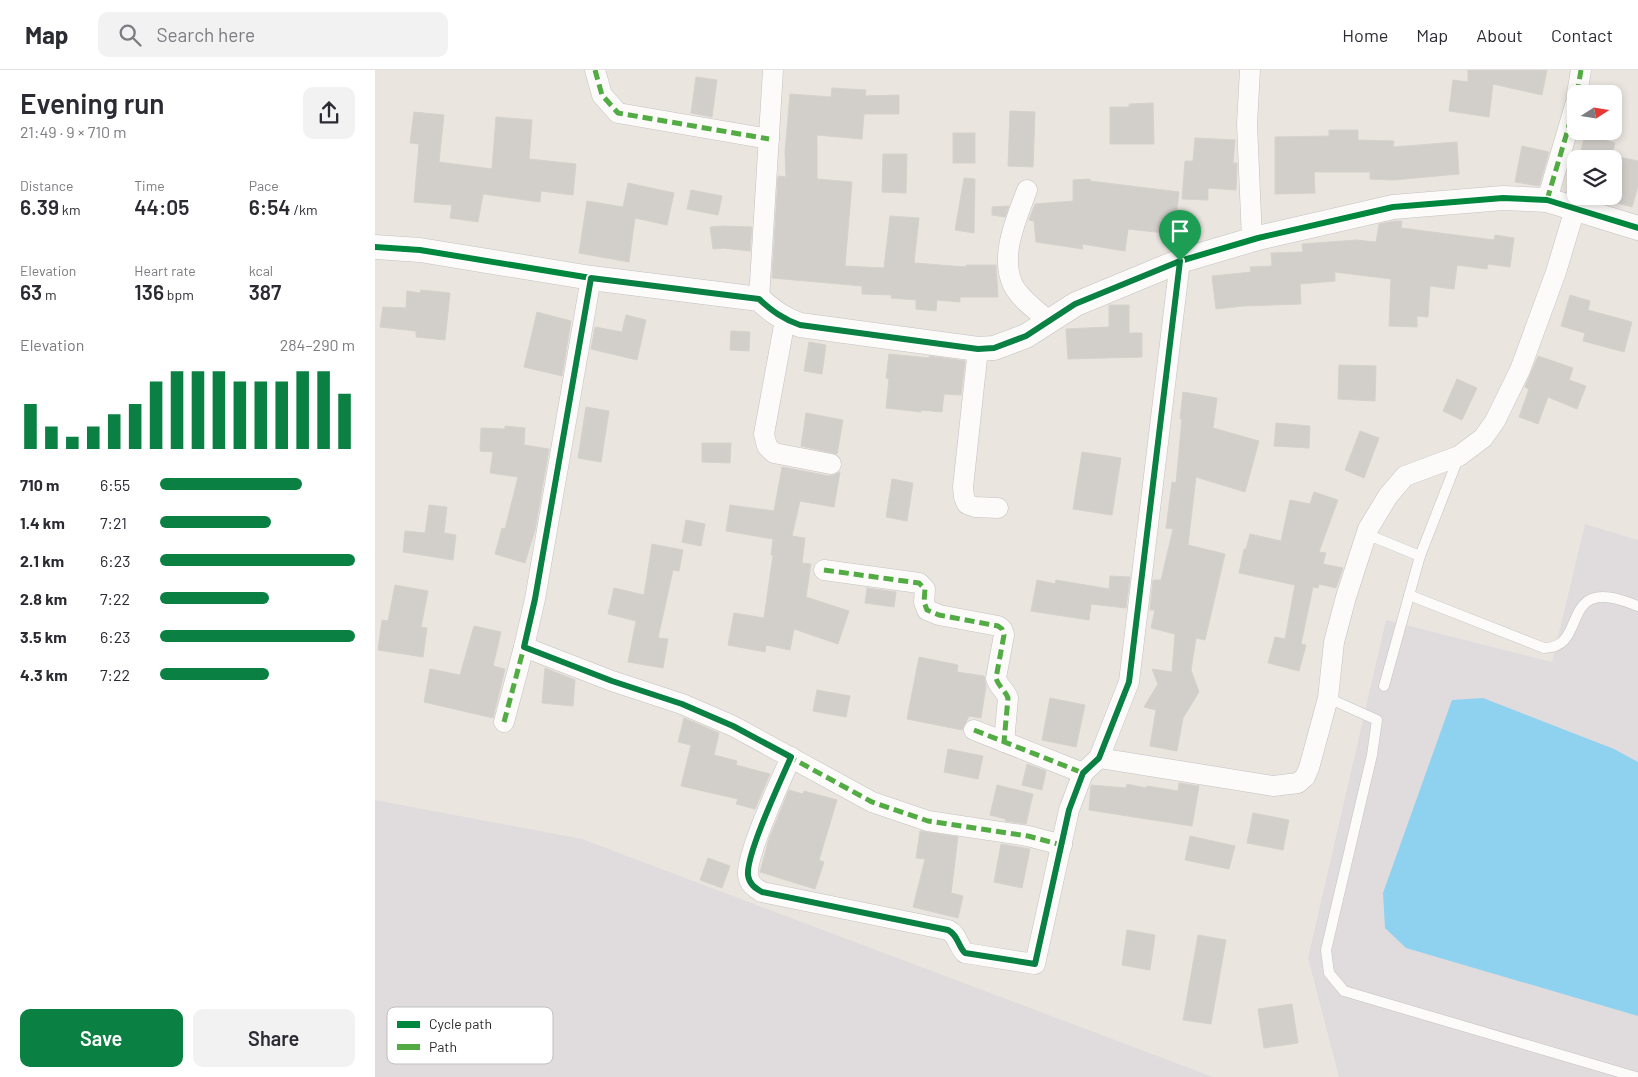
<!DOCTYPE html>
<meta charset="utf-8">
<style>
:root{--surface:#fff;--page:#f2f2f3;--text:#2b2b33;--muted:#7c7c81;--line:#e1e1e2;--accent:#0b8043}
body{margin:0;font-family:Barlow,sans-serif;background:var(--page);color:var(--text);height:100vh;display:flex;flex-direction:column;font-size:19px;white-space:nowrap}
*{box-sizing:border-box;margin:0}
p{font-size:16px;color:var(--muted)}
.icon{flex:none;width:28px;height:28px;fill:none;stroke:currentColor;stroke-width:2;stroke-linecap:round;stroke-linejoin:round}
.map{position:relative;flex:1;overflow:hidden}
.sheet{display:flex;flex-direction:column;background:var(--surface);width:375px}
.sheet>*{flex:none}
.needle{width:32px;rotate:78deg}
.fabs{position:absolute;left:1192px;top:15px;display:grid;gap:10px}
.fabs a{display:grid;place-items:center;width:55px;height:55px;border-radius:10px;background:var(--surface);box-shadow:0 2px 8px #0003;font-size:25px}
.pin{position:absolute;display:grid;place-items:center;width:42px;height:42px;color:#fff;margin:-51px -21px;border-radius:50% 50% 50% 0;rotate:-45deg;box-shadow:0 0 5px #0007}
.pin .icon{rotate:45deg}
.round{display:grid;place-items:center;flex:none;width:52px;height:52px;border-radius:10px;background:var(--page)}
.overview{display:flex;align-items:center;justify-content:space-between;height:85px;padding:0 20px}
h1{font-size:28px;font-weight:600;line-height:38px}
.metrics{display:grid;grid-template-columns:repeat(3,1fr);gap:8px;height:85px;padding:5px 20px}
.metrics div{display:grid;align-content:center}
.metrics b{font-size:21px;font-weight:600}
.metrics small{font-size:14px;font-weight:400}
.metrics p{font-size:14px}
.chart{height:140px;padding:10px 20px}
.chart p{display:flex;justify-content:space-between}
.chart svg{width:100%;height:90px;margin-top:5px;stroke:var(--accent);stroke-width:6}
.cta{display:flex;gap:10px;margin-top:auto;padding:10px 20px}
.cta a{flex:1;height:58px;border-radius:10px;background:var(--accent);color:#fff;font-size:20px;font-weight:600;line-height:58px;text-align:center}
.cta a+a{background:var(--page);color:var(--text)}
ul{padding:0 20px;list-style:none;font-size:16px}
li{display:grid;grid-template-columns:80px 60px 1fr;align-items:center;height:38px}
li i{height:12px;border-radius:6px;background:var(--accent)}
header{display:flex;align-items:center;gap:30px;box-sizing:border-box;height:70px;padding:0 25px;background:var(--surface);border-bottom:1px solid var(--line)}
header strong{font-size:24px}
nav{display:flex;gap:28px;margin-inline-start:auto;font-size:18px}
.search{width:350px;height:45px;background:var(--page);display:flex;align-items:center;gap:12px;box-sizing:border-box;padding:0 18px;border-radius:10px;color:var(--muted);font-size:19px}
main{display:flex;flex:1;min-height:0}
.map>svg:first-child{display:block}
</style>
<header>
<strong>Map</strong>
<div class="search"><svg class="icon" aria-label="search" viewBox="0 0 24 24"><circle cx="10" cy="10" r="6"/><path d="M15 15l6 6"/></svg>Search here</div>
<nav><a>Home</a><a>Map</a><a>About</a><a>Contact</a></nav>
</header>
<main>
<section class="sheet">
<div class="overview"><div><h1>Evening run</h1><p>21:49 · 9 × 710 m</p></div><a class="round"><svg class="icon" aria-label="share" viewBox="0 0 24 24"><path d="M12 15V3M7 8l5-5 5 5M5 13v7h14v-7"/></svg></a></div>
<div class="metrics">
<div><p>Distance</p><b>6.39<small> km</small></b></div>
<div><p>Time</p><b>44:05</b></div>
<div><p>Pace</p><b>6:54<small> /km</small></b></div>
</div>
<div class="metrics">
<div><p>Elevation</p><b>63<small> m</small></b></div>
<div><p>Heart rate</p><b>136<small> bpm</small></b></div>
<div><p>kcal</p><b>387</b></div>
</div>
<div class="chart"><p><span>Elevation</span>284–290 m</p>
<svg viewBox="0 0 160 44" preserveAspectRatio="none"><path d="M5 44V22M15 44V33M25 44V38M35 44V33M45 44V27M55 44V22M65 44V11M75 44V6M85 44V6M95 44V6M105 44V11M115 44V11M125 44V11M135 44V6M145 44V6M155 44V17"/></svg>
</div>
<ul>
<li><b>710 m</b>6:55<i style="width:73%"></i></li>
<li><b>1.4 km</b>7:21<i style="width:57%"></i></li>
<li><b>2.1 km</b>6:23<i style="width:100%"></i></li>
<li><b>2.8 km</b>7:22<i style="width:56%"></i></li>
<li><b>3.5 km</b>6:23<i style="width:100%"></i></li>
<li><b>4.3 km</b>7:22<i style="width:56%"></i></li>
</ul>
<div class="cta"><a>Save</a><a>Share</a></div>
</section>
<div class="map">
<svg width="1263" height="1007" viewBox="0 0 1263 1007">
<rect width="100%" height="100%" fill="#eae5df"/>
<g fill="#e0dcde">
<path d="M 1210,454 L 1263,470 L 1263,1007 L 964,1007 L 933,888 L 1011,550 L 1177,592 Z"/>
<path d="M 0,730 L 207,769 L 838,1007 L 0,1007 Z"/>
</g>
<path fill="#8ed2f0" d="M 1108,628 L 1239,679 L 1263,692 L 1263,946 L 1031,878 L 1010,858 L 1008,823 L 1077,630 Z"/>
<g fill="#d2cfcb" stroke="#d5d1cb">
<path d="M 1093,0 L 1172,0 L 1167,25 L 1118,14 L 1114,47 L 1074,41 L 1078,10 L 1093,12 Z"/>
<path d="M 321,7 L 342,10 L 337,47 L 316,43 Z"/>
<path d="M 457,18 L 491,20 L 490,26 L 524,25 L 524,44 L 489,44 L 487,69 L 442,65 L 442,109 L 477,112 L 470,196 L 509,198 L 515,146 L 544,148 L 539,193 L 591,197 L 591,195 L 621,195 L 623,227 L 585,227 L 585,232 L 562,230 L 561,241 L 541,239 L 541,230 L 516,228 L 517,225 L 487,224 L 487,216 L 397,208 L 403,106 L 411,107 L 410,82 L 415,24 L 456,27 Z"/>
<path d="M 778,33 L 779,74 L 735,74 L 735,37 L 754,37 L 754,34 Z"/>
<path d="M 635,41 L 660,42 L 658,97 L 633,96 Z"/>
<path d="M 39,42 L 69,45 L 64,92 L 117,99 L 121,47 L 157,50 L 154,89 L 201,94 L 198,125 L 166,121 L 165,132 L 108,124 L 103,152 L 75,148 L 77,135 L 39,132 L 44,74 L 35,73 Z"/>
<path d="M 954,60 L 983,60 L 983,70 L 1019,71 L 1018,77 L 1082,72 L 1084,104 L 1018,110 L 995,109 L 995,102 L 939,102 L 940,123 L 900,124 L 900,67 L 954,66 Z"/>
<rect x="578" y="63" width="22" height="30"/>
<path d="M 1210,65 L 1240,73 L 1236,89 L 1204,89 Z"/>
<path d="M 820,68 L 860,70 L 858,93 L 862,93 L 861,120 L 833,118 L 833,130 L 807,129 L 810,91 L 818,91 Z"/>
<path d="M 1147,76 L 1174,82 L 1164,116 L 1140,112 Z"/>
<path d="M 508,84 L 532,84 L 531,123 L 507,122 Z"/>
<path d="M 1239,86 L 1263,91 L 1263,116 L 1257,137 L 1239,132 Z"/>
<path d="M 589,108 L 600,109 L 599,163 L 580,160 Z"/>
<path d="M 715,109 L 715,111 L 804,122 L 799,164 L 753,159 L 750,181 L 707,174 L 708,179 L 661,172 L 659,151 L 654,150 L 660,134 L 698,131 L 698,110 Z"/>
<path d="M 253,113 L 299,123 L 292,155 L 260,148 L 254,192 L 204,183 L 212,131 L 248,137 Z"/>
<path d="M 316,120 L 347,126 L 343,145 L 312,139 Z"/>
<path d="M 634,136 L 630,147 L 617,145 L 617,137 Z"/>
<path d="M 1020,151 L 1027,151 L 1026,158 L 1119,170 L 1120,165 L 1139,168 L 1135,197 L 1113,194 L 1112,199 L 1082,195 L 1079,219 L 1055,216 L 1053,247 L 1042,246 L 1042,257 L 1014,256 L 1016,209 L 960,202 L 960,211 L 925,214 L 926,234 L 868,236 L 841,239 L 837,206 L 876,202 L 875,197 L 897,196 L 896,183 L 928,182 L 927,174 L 981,170 L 1001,172 L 1004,154 Z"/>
<path d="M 348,156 L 377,157 L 375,181 L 348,178 L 338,179 L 335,157 Z"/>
<path d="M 46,220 L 75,223 L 70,270 L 41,267 L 41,261 L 5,257 L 8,237 L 31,238 L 32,221 L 45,223 Z"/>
<path d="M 1195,225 L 1215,231 L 1213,240 L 1257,252 L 1249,282 L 1208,271 L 1210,263 L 1186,256 Z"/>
<path d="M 734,235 L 754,235 L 754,263 L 767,263 L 767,287 L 693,289 L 691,259 L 734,257 Z"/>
<path d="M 162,242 L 196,251 L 187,306 L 149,297 Z"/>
<path d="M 251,245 L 271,250 L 262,290 L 216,279 L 220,257 L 247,262 Z"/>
<path d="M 356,261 L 375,262 L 374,281 L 355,280 Z"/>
<path d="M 434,272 L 451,275 L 447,304 L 429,301 Z"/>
<path d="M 514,284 L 554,288 L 554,286 L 590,291 L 586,325 L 569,324 L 567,342 L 546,340 L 546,342 L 511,338 L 514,309 L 511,308 Z"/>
<path d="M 1163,286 L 1198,298 L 1194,310 L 1211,316 L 1202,339 L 1173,327 L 1163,354 L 1144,347 L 1154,319 L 1150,317 Z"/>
<path d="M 964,295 L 1001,296 L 1000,331 L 963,329 Z"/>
<path d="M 1082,309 L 1102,318 L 1087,350 L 1068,341 Z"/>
<path d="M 808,322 L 842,328 L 838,358 L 884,371 L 870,422 L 821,407 L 813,475 L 850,484 L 830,570 L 821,568 L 816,600 L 824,622 L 808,648 L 802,681 L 775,676 L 781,640 L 769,637 L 783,614 L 777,599 L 797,602 L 800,564 L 776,558 L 780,540 L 775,540 L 778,510 L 786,510 L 798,459 L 791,458 L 797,412 L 801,413 L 807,349 L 805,349 Z"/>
<path d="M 211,337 L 234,341 L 226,392 L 203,388 Z"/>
<path d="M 431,343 L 468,350 L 462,384 L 426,376 Z"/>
<path d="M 901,353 L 935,356 L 934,378 L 899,376 Z"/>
<path d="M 130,356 L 150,358 L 149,375 L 174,379 L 160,460 L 150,493 L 120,484 L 127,458 L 130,459 L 143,407 L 115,403 L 118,382 L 105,381 L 106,358 L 130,359 Z"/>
<path d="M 985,361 L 1004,368 L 989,408 L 970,400 Z"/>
<path d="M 327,373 L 356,373 L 355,393 L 327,392 Z"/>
<path d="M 707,382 L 746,388 L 737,445 L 698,439 Z"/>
<path d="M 407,397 L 454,406 L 459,405 L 465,402 L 459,437 L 425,431 L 417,466 L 430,468 L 427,493 L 436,494 L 431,527 L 474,541 L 463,574 L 419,559 L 415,580 L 391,575 L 390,582 L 353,575 L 359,543 L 389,548 L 398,485 L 396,485 L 398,469 L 351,461 L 355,435 L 399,441 Z"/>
<path d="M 517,409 L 538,413 L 532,451 L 511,447 Z"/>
<path d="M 939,422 L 963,430 L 944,482 L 951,483 L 948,494 L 968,498 L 961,518 L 944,514 L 943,518 L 938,517 L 926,574 L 931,575 L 924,601 L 893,593 L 900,567 L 910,569 L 920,515 L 864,503 L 869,479 L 871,479 L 875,464 L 906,471 L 915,430 L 935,434 Z"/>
<path d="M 54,435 L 72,437 L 69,463 L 81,465 L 78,490 L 28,482 L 30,461 L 50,463 Z"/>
<path d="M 311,450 L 330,454 L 326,476 L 307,472 Z"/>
<path d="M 277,474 L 308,480 L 304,501 L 298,500 L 283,568 L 293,569 L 288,598 L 253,592 L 261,551 L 233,544 L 239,518 L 269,525 Z"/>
<path d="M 735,506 L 755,507 L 751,538 L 716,534 L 714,550 L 656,541 L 662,510 L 680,514 L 681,510 L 734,519 Z"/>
<path d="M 20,515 L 53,521 L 46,557 L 52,558 L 48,587 L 3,580 L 7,550 L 13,551 Z"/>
<path d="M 492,518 L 521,522 L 519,537 L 490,533 Z"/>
<path d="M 99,556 L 126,562 L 118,596 L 130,599 L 118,648 L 49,632 L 55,599 L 85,605 Z"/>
<path d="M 544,587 L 583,595 L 582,602 L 609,606 L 611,616 L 606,648 L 594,646 L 587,660 L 532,649 Z"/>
<path d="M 170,598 L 200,610 L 198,636 L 167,633 Z"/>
<path d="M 442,620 L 475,626 L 471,647 L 438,641 Z"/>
<path d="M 675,628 L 710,635 L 701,677 L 667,670 Z"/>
<path d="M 309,648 L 344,663 L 339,685 L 362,691 L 361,695 L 395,704 L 380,739 L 361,734 L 363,729 L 306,716 L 316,675 L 303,672 Z"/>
<path d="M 573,679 L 608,686 L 603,709 L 569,702 Z"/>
<path d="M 652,694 L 671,701 L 667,720 L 647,715 Z"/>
<path d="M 804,713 L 824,716 L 817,756 L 714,740 L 716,715 L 751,718 L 752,714 L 771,718 L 772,716 L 803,721 Z"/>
<path d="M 622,715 L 658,724 L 651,754 L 630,751 L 631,749 L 615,745 Z"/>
<path d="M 414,720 L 428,724 L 429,721 L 462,730 L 444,790 L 449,792 L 440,819 L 385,802 L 394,769 Z"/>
<path d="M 878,743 L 914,750 L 908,780 L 872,773 Z"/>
<path d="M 545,761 L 583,767 L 576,823 L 588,826 L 583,848 L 538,837 L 550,789 L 541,788 Z"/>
<path d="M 815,766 L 860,776 L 854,799 L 810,790 Z"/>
<path d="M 626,774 L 655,779 L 647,818 L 619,812 Z"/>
<path d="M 333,788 L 355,796 L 347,818 L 325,810 Z"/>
<path d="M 752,860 L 780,865 L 775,900 L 747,895 Z"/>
<path d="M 823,865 L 851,870 L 836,954 L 808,950 Z"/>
<path d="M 917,934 L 923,973 L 889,978 L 883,939 Z"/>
</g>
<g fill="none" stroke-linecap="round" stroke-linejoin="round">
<g stroke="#c3c1c1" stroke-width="11">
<g id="service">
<path d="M 991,464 L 1045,486"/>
<path d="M 1034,525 L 1169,578 C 1208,578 1190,526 1229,527 C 1241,527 1252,532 1263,536"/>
<path d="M 1009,616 L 1045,486 L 1084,386"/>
<path d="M 953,628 L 1002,650 L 997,685 L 951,880 L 954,903 L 969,921 L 1261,1007"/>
</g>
</g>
<g stroke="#c3c1c1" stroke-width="21">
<g id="minor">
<path d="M 220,0 L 227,25 L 243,43 L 394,69"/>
<path d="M 875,0 L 872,54 L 877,170"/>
<path d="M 1202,24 L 1206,0"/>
<path d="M 652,120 C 642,148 624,185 638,215 C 645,229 662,241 674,251"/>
<path d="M 1172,130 L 1201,32"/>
<path d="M 216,208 L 160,529 L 149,577 L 237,611 L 307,634 L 358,656 L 497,732 L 553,751 L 653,766 L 687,775"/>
<path d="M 384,229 L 398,0"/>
<path d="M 410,250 L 389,364 L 392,376 L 399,383 L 456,394"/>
<path d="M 603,279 L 588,417 L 589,427 L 592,434 L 600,437 L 623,438"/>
<path d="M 449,500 L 544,513 L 550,519 L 549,532 L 552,540 L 564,545 L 623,556 L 627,559 L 629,565 L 621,608 C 623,616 630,620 633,628 L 629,672"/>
<path d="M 129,652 L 149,577"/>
<path d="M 599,660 L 708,703"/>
<path d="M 416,687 C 406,710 371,784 373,805 C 374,814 380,818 387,822 L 573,860 C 583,865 583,876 590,883 L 660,894 L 694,740 L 708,703 L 724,688 L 754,612 L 805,191"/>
<path d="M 724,688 L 898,716 L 923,713 L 930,707 L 934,698 L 953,628 L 959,572 L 971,527 L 993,459 L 1013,426 L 1030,406 L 1084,386 L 1108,368 L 1120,351 L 1145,300 L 1181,202 L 1200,139"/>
</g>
</g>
<g stroke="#c3c1c1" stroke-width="25">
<path id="tertiary" d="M 0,177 L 45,180 L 216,208 L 384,229 C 397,241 408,249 425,255 L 603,279 L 619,278 L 651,266 L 701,234 L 805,191 L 883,168 L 1018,137 L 1128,128 L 1172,130 L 1263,158"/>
</g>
<use href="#service" stroke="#fcfbfa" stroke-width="10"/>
<use href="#minor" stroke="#fcfbfa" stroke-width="20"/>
<use href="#tertiary" stroke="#fcfbfa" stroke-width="24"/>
<g stroke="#53ab44" stroke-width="5" stroke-dasharray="10 5" stroke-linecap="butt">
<path d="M 220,0 L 227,25 L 243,43 L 394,69"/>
<path d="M 1202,24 L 1206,0"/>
<path d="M 1172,130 L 1201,32"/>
<path d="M 216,208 L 160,529 L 149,577 L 237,611 L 307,634 L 358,656 L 497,732 L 553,751 L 653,766 L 687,775"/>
<path d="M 449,500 L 544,513 L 550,519 L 549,532 L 552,540 L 564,545 L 623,556 L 627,559 L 629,565 L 621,608 C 623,616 630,620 633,628 L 629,672"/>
<path d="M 129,652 L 149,577"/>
<path d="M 599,660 L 708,703"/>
</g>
<g stroke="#fff" stroke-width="9">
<g id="cycleway">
<path d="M 0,177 L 45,180 L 216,208 L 384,229 C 397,241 408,249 425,255 L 603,279 L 619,278 L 651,266 L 701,234 L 805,191 L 883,168 L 1018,137 L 1128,128 L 1172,130 L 1263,158"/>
<path d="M 416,687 C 406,710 371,784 373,805 C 374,814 380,818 387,822 L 573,860 C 583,865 583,876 590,883 L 660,894 L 694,740 L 708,703 L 724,688 L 754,612 L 805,191"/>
</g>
</g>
<use href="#cycleway" stroke="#00873e" stroke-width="6"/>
</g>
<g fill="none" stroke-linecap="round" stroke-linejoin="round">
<g stroke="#fff" stroke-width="10">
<path id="route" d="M 805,191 L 754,612 L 724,688 L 708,703 L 694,740 L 660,894 L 590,883 C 583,876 583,865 573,860 L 387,822 C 380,818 374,814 373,805 C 371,784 406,710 416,687 L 358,656 L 307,634 L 237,611 L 149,577 L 160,529 L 216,208 L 384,229 C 397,241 408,249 425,255 L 603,279 L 619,278 L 651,266 L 700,234 Z"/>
</g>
<use href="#route" stroke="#0b8043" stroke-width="6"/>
</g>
<rect x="12" y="937" width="166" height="57" rx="8" fill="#fff" stroke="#bfbfbf" stroke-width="1"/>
<rect x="22" y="951" width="23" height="7" fill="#00873e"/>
<rect x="22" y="974" width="23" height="6" fill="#53ab44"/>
<g font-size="14" fill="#2a2a2a">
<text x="54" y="959">Cycle path</text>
<text x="54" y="982">Path</text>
</g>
</svg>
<div class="fabs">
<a><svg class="needle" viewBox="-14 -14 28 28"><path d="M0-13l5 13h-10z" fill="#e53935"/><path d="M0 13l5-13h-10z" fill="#7c7c81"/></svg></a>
<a><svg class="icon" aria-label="layers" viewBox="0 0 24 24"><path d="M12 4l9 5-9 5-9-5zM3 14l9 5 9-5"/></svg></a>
</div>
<div class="pin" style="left:805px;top:191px;background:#1e9e55"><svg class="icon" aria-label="arrive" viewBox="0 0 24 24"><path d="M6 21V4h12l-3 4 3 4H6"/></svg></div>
</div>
</main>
